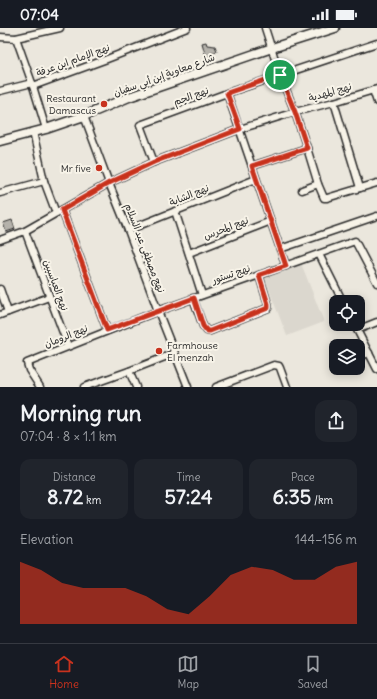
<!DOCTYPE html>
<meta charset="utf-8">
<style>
:root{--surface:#171b24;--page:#20242c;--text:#f1f3f6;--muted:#9ea1a6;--line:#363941;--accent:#c8321e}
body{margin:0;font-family:Delius,"Playpen Sans Arabic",sans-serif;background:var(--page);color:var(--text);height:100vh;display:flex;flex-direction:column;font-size:15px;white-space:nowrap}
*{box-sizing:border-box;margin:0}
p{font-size:13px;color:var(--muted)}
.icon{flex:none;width:22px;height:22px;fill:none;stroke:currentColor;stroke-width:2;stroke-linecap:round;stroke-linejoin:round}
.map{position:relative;height:359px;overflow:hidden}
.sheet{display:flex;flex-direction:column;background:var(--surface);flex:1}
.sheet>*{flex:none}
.controls{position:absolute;left:329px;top:267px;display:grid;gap:8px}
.controls a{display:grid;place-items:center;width:36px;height:36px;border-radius:8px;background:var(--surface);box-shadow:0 2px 10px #0003;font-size:20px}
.pin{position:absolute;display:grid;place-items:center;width:34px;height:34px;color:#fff;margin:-17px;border:2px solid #fff;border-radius:50%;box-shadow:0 1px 4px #0007}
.round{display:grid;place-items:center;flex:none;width:42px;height:42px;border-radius:12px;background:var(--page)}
.summary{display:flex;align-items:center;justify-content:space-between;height:68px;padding:0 20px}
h1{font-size:22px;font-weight:700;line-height:30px}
.stats{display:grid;grid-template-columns:repeat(3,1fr);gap:6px;height:68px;padding:4px 20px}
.stats div{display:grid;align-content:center;border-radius:10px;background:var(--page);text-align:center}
.stats b{font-size:20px;font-weight:700}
.stats small{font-size:11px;font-weight:400}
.stats p{font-size:11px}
.chart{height:112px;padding:8px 20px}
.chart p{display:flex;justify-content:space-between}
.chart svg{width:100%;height:72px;margin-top:4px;fill:var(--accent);opacity:.7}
.status{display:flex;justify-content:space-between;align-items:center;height:28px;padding:0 20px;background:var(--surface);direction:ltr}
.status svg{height:11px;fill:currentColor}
.tab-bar{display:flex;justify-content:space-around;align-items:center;height:56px;border-top:1px solid var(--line);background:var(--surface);font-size:11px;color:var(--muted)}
.tab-bar a{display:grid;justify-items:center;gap:2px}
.tab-bar .on{color:var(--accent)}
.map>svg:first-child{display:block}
</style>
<div class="status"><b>07:04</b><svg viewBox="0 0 49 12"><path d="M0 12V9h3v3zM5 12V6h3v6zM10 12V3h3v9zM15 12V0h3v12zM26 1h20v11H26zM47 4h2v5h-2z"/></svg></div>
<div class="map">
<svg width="377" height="359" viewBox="0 0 377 359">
<rect width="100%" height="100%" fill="#ebe7dd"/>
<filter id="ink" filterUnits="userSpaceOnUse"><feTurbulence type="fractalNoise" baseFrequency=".025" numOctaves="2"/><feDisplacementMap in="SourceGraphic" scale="8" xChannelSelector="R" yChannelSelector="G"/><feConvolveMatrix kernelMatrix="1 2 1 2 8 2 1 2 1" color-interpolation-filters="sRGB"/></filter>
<g filter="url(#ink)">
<path fill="#dbd7ce" d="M 301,235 L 324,294 L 287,308 L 264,249 Z"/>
<g fill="#b5b2ab" stroke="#2b2b2b">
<path d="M 206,14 L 207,17 L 215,18 L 217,23 L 212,25 L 211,28 L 206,29 L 202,15 Z"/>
<path d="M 12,192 L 15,201 L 6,204 L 3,195 Z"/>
</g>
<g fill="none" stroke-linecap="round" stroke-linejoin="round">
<g stroke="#2b2b2b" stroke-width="9">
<g id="minor">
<path d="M 265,0 L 280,47 L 295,84 L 307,120 L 318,156 L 324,170 L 327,170 L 377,155"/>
<path d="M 0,9 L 16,10 L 60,0"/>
<path d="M 16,10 L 32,55 L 46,101"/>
<path d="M 33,58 L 107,31 L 187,0"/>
<path d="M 373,62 L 377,74"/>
<path d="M 0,63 L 32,55"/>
<path d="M 227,65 L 286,238"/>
<path d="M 334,74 L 360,160"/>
<path d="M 84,88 L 109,155 L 128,202 L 158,283 L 188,359"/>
<path d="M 33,104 L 44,153 L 56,185"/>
<path d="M 154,134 L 140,97 L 227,65 L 377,15"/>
<path d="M 252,138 L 307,120"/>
<path d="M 302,162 L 318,156"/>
<path d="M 0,165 L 44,153"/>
<path d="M 62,182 L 107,302"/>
<path d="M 175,183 L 202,267"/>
<path d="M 128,202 L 256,151"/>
<path d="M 25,203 L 68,318"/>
<path d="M 0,212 L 25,203 L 109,155 L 154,134 L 240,101 L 295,84 L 334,74 L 377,61"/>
<path d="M 280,221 L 377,188"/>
<path d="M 189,225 L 271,193"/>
<path d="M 319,226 L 343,274"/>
<path d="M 0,261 L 8,284"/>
<path d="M 193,270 L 203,298 L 207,303 L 210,303 L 268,280 L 268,276 L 259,247"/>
<path d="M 0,287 L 49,269"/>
<path d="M 354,296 L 377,341"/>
<path d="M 357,302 L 377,294"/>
<path d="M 358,329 L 369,325"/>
<path d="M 335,330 L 336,333"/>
<path d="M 129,343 L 136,359"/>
<path d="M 40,359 L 29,342 L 27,335 L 158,283 L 355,213 L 377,255"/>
<path d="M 84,359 L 129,343 L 175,325"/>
<path d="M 216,359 L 274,337 L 279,338 L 280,340 L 287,359"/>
</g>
</g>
<g stroke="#2b2b2b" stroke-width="11">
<path id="major" d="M 0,113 L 46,101 L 84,88 L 129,69 L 272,20 L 335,0"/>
</g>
<use href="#minor" stroke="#f7f3e8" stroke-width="6"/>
<use href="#major" stroke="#f7f3e8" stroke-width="8"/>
</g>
</g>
<g fill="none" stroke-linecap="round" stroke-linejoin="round" filter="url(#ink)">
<g stroke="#fff" stroke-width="8">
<path id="route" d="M 280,47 L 295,84 L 307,120 L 252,138 L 286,238 L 259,247 L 268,276 L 268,280 L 210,303 L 207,303 L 203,298 L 194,270 L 107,302 L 62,182 L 109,155 L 154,134 L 240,101 L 227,65 Z"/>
</g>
<use href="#route" stroke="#c8321e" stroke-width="5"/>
</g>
<g fill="#c8321e" stroke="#f7f3e8" stroke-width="1.5">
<circle cx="104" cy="76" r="4"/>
<circle cx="99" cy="140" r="4"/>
<circle cx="159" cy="323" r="4"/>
</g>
<g text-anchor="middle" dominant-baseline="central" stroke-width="4" stroke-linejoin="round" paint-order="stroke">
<g font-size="10" fill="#2b2b2b" stroke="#f7f3e8">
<text transform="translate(73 32) rotate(-20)">نهج الإمام ابن عرفة</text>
<text transform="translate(164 47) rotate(-20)">شارع معاوية إبن أبي سفيان</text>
<text transform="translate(330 64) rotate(-16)">نهج المهدية</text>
<text transform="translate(191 68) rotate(-20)">نهج الجم</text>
<text transform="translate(189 167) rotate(-22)">نهج الشابة</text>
<text transform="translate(226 200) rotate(-21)">نهج المحرس</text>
<text transform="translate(145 220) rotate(69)">نهج مصطفى عبد السلام</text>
<text transform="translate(231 246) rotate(-19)">نهج تستور</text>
<text transform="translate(56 257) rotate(70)">نهج العباسيين</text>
<text transform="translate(66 308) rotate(-22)">نهج الرومان</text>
</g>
<g font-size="10" fill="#2b2b2b" stroke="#f7f3e8" text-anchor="end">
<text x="96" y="70">Restaurant<tspan x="96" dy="12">Damascus</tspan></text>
<text x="91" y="140">Mr five</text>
<text x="167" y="317" text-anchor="start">Farmhouse<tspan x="167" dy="12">El menzah</tspan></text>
</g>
</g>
</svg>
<div class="controls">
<a><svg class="icon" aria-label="locate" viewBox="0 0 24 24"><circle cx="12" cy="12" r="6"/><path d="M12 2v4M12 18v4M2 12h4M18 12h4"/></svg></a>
<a><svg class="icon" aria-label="layers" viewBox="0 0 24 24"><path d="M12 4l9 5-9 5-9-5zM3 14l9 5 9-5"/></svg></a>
</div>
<div class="pin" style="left:280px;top:47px;background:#1e9e55"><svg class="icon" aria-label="arrive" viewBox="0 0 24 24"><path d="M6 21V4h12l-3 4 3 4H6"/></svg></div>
</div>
<section class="sheet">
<div class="summary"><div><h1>Morning run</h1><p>07:04 · 8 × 1.1 km</p></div><a class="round"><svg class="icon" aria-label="share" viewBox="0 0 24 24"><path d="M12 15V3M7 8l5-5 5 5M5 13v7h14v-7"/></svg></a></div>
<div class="stats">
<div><p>Distance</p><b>8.72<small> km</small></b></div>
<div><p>Time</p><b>57:24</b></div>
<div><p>Pace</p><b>6:35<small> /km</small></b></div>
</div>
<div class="chart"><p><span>Elevation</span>144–156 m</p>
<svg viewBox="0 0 160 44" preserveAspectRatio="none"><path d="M0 44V6L10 11L20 19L30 22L40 22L50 22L60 27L70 35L80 38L90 27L100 14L110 9L120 11L130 17L140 17L150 9L160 6V44z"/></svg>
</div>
</section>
<nav class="tab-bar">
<a class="on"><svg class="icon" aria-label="home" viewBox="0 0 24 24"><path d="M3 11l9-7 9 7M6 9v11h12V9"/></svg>Home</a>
<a><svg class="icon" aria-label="map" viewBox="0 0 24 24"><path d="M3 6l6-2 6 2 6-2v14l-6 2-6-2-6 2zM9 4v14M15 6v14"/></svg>Map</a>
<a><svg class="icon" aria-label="saved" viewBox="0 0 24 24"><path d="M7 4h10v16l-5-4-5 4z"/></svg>Saved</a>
</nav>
